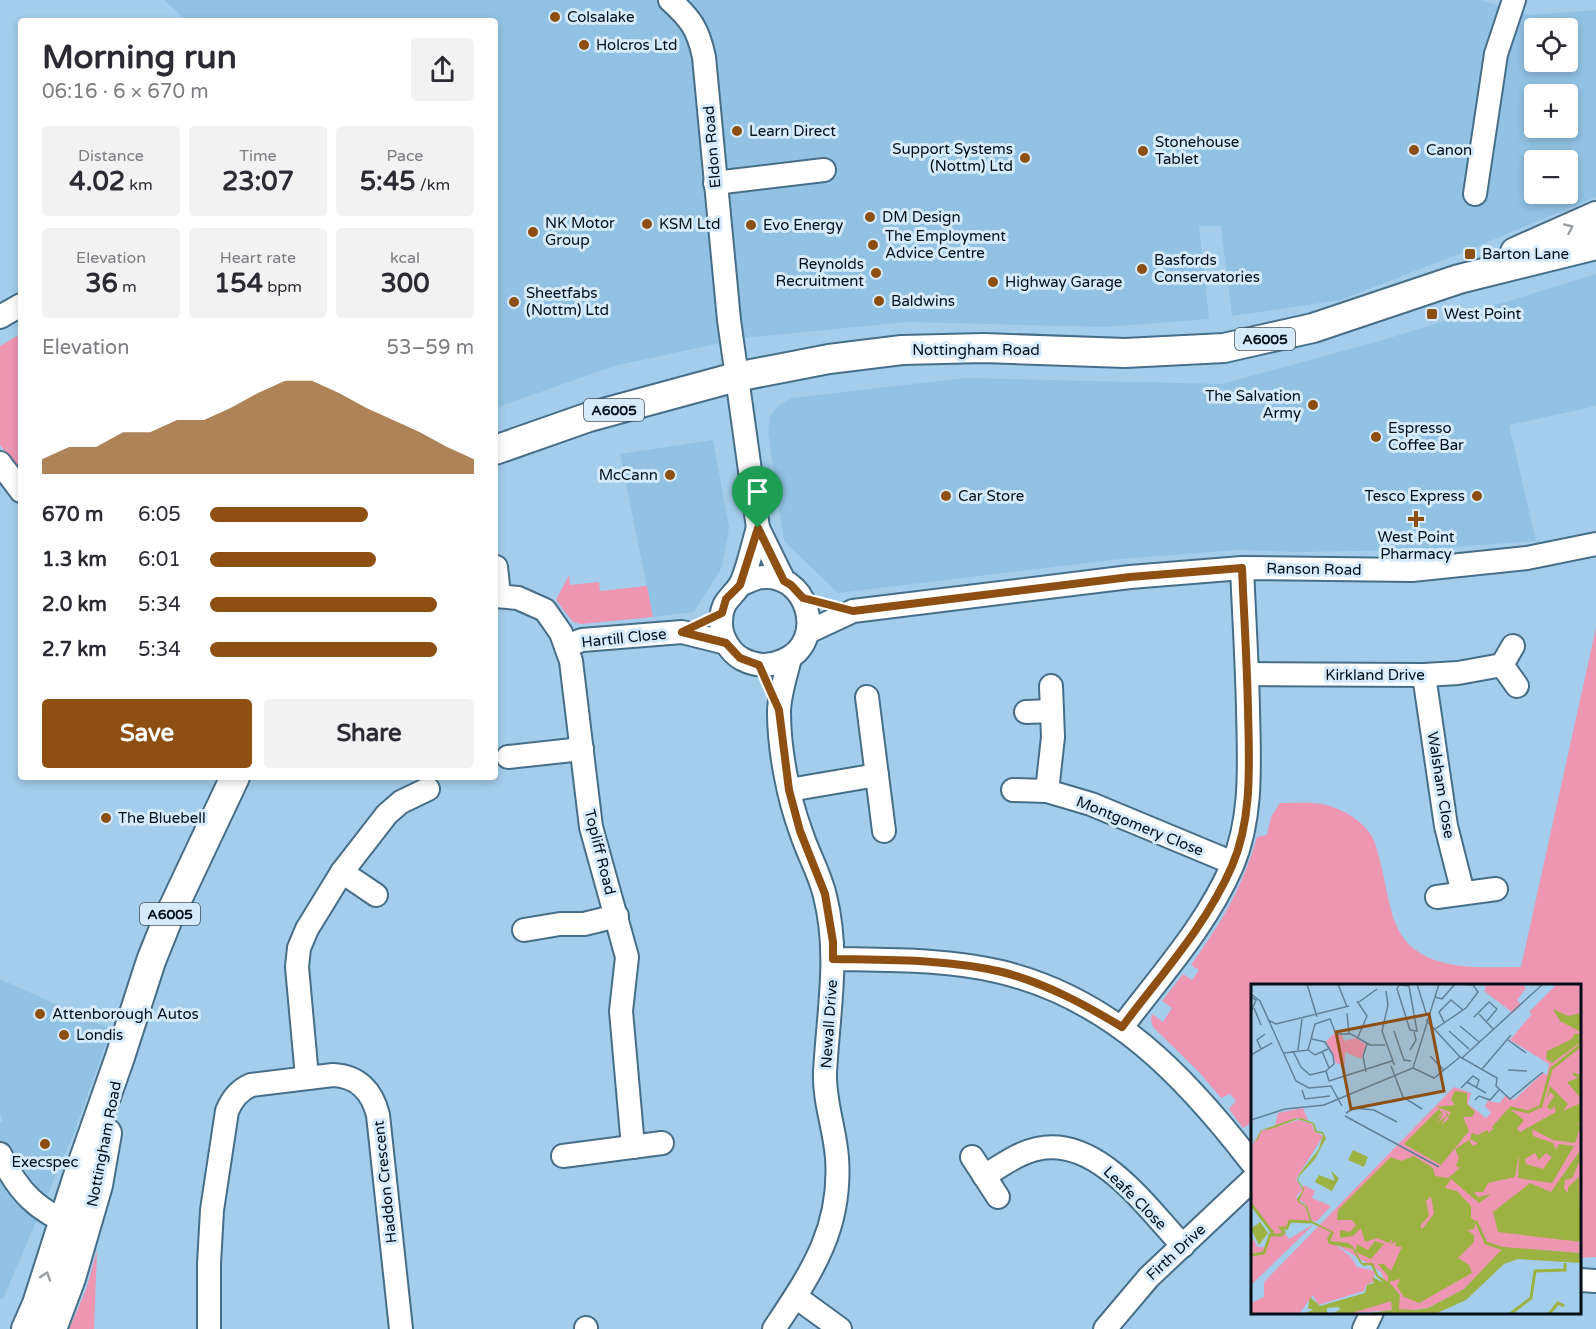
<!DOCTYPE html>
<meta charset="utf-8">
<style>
:root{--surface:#fff;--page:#f2f2f3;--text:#2b2b33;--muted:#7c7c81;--accent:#8d4f12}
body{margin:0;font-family:"Varela Round",sans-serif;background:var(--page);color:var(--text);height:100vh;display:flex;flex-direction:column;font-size:22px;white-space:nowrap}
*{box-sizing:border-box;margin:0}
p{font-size:20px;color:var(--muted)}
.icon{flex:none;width:33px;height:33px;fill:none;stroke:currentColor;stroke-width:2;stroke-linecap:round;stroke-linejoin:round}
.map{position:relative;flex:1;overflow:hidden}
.side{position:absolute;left:18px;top:18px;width:480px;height:762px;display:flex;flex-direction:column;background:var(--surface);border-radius:6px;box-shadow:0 3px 9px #0003}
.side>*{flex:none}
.tools{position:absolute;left:1524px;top:18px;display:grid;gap:12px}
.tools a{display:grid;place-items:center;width:54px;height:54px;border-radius:6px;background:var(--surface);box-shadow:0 3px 9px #0003;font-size:30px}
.pin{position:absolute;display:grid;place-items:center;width:51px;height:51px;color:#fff;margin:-62px -26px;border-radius:50% 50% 50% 0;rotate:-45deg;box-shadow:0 0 6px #0007}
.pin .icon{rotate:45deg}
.round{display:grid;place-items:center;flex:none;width:63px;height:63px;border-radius:6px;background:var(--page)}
.overview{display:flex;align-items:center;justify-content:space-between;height:102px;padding:0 24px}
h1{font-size:33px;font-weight:800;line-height:45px}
.metrics{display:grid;grid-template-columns:repeat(3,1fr);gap:9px;height:102px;padding:6px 24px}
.metrics div{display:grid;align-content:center;border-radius:6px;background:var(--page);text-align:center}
.metrics b{font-size:26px;font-weight:800}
.metrics small{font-size:16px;font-weight:400}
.metrics p{font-size:16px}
.chart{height:168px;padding:12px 24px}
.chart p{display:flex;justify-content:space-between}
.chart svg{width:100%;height:108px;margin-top:6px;fill:var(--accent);opacity:.7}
.primary-button{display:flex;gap:12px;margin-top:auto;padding:12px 24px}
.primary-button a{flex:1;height:69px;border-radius:6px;background:var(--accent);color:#fff;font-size:24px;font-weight:800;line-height:69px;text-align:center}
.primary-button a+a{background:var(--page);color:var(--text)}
ul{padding:0 24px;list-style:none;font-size:20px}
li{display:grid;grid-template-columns:96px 72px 1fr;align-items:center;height:45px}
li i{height:15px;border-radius:8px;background:var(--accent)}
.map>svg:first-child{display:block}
</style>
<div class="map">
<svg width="1596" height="1329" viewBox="0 0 1596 1329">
<rect width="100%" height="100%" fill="#a3cdea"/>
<g fill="#91c2e4" fill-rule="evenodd">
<path d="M 164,0 L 1480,0 L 1530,15 L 1596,10 L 1596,197 L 1461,253 L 1341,300 L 1232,316 L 1221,226 L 1199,226 L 1209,319 L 1106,327 L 907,322 L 743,338 L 614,366 L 495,408 L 495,21 L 187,21 ZM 1534,28 L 1568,28 L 1568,62 L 1534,62 ZM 1534,94 L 1568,94 L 1568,128 L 1534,128 ZM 1534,160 L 1568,160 L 1568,194 L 1534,194 Z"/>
<path d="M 1596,274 L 1596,406 L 1509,425 L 1536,541 L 1410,550 L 1300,552 L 1237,550 L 1121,559 L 838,593 L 784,541 L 768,432 L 770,416 L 779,405 L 792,398 L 965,378 L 1222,384 L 1383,340 Z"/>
<path d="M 713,440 L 729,527 L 722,567 L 694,612 L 653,617 L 620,454 Z"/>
<path d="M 0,979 L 111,1029 L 74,1133 L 3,1299 L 0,1298 L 0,1122 L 3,1121 L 0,1114 Z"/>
</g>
<g fill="#ee95b2">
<path d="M 17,336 L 21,341 L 21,472 L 0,445 L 0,346 Z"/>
<path d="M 569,575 L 570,585 L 599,582 L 600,591 L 647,586 L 653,617 L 581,624 L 573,622 L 556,600 Z"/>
<path d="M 1596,628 L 1596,1257 L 1580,1258 L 1580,986 L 1252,986 L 1252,1122 L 1243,1128 L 1229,1109 L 1236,1101 L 1230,1094 L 1221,1098 L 1199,1072 L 1153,1027 L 1151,1020 L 1152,1014 L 1163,1022 L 1172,1008 L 1162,1001 L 1183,974 L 1192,980 L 1199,970 L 1191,965 C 1222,921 1242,889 1257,837 L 1267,835 L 1271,817 L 1280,803 C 1293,803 1309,802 1322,804 C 1340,808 1361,819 1371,835 C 1379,847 1386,890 1390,906 C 1394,922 1400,938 1414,949 C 1443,971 1486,967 1521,967 Z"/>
<path d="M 97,1251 L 94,1329 L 69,1329 L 86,1290 Z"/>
</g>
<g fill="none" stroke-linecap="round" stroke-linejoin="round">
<g stroke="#476e88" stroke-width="26">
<g id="minor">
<path d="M 670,0 C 691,19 698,29 704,57 L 729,320 L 758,528 L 784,581"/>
<path d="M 715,183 L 824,170"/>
<path d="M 1475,194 L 1496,54 L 1514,0"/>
<path d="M 0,317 L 21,305"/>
<path d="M 0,463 L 21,491"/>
<path d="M 496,567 L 499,595"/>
<path d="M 740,585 C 745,583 751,580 757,578 C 807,567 830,643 782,661 C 768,667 756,666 742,659 C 729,652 720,635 721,621 C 722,600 730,600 740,585 C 747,573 753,543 758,528"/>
<path d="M 495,596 L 518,598 L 545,610 L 561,633 L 571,661 L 591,827 L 627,957 L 621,1011 L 633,1147"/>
<path d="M 808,632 L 853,611 L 1130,577 L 1242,568 L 1412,570 L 1527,558 L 1596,544"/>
<path d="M 566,646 L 582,640 L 682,632 L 726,643"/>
<path d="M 1513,646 L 1502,665 L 1517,686"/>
<path d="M 1247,674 L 1424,675 L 1458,673 L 1502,665"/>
<path d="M 1424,675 L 1446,826 L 1463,893"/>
<path d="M 867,697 L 884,831"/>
<path d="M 1026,712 L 1052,711"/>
<path d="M 508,757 L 582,749"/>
<path d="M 789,790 L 877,775"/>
<path d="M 1013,790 L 1047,791 L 1091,804 L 1233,863"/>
<path d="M 1047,791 L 1053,737 L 1051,686"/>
<path d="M 342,872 L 376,895"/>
<path d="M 1437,897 L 1496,889"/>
<path d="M 524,930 L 560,924 L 584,924 L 617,916"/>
<path d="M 833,959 C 889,960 947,959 1001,972 C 1112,999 1185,1076 1252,1163"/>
<path d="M 1122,1027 C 1161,975 1206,926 1232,866 C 1253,817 1249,761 1248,709 C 1247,662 1244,615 1242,568"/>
<path d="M 307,1077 L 297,967 L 299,948 L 307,929 L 342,872 L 387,814 L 401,802 L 428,789"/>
<path d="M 0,1154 C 18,1192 37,1211 77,1227"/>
<path d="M 563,1156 L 662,1143"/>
<path d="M 972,1157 L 998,1197"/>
<path d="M 984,1176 C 1001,1166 1018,1153 1037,1149 C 1097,1135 1147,1208 1183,1246"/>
<path d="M 1580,1280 L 1596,1281"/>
<path d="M 796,1297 L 840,1329"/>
<path d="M 586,1328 L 586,1329"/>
<path d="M 209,1329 L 209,1264 L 212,1210 L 227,1111 C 232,1099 239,1090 251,1085 L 333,1075 C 358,1076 372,1091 378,1115 L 401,1329"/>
<path d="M 774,1329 C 811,1273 842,1229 837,1158 C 835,1129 824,1102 825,1073 C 828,1013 840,955 825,896 C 820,874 808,854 801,832 C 788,797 779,749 779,712 C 779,695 786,675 790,658"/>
<path d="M 1105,1329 L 1149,1277 L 1252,1180"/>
<path d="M 1364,1329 L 1372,1312"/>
</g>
</g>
<g stroke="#476e88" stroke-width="32">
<g id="major">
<path d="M 1515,252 L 1596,216"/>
<path d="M 495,450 L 589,417 L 736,377 L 829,359 L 902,350 L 984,348 L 1125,353 L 1224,348 L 1313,328 L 1459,279 L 1596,245"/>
<path d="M 26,1329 L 37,1304 L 77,1179 L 120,1057 L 151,961 L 167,921 L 235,777"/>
<path d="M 52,1329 L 71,1278 L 98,1185 L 107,1133"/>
</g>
</g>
<use href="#minor" stroke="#fff" stroke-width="22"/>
<use href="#major" stroke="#fff" stroke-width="28"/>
</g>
<defs><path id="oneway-chevron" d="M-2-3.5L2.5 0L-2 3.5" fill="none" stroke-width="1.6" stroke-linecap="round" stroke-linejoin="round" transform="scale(1.5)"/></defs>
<g stroke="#9a9fa3">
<use href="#oneway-chevron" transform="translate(1569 228) rotate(-24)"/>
<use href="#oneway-chevron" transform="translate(46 1276) rotate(-71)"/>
</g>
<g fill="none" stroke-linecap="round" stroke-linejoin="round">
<g stroke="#fff" stroke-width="12">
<path id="route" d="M 758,528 L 784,581 L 791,585 L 803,598 L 853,611 L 1130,577 L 1242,568 C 1244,615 1247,662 1248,709 C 1249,761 1253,817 1232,866 C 1206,926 1161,975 1122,1027 C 1084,1004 1045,983 1002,972 C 948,959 889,960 833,959 L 833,942 L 825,894 L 800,831 L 789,790 L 779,710 L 759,665 L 740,658 L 726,643 L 682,632 L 722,613 L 726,599 L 740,585 Z"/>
</g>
<use href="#route" stroke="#8d4f12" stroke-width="8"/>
</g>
<g fill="#8d4f12" stroke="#d5eafa" stroke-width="2">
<circle cx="555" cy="17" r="6"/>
<circle cx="584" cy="45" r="6"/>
<circle cx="737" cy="131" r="6"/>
<circle cx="1414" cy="150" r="6"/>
<circle cx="1143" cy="151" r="6"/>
<circle cx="1025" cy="158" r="6"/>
<circle cx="870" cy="217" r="6"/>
<circle cx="647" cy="224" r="6"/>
<circle cx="751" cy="225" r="6"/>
<circle cx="533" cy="232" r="6"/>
<circle cx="873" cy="245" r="6"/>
<rect x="1464" y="248" width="12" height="12" rx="3"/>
<circle cx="1142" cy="269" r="6"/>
<circle cx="876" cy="273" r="6"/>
<circle cx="993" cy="282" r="6"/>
<circle cx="879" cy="301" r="6"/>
<circle cx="514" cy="302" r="6"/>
<rect x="1426" y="308" width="12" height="12" rx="3"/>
<circle cx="1313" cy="405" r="6"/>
<circle cx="1376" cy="437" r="6"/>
<circle cx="670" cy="475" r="6"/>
<circle cx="946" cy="496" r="6"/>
<circle cx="1477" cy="496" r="6"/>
<path d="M1413 510h6v6h6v6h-6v6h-6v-6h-6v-6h6z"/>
<circle cx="106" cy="818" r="6"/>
<circle cx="40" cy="1014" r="6"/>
<circle cx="64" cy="1035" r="6"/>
<circle cx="45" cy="1144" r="6"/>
</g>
<g text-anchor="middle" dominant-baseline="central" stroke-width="6" stroke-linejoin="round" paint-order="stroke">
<g fill="#d5eafa" stroke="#41505c" stroke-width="1.5">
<rect x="1235" y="328" width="60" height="22" rx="4.5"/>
<rect x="584" y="399" width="60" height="22" rx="4.5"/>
<rect x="140" y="903" width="60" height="22" rx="4.5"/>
</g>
<g font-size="14" font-weight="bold" fill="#020e18">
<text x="1265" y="339">A6005</text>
<text x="614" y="410">A6005</text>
<text x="170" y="914">A6005</text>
</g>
<g font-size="15" fill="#020e18" stroke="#d5eafa" text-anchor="start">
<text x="567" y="17">Colsalake</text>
<text x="596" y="45">Holcros Ltd</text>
<text x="749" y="131">Learn Direct</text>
<text x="1155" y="142">Stonehouse<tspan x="1155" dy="17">Tablet</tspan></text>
<text x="1013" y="149" text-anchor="end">Support Systems<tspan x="1013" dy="17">(Nottm) Ltd</tspan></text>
<text x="1426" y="150">Canon</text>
<text x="882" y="217">DM Design</text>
<text x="545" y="223">NK Motor<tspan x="545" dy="17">Group</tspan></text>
<text x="659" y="224">KSM Ltd</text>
<text x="763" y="225">Evo Energy</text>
<text x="885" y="236">The Employment<tspan x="885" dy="17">Advice Centre</tspan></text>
<text x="1482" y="254">Barton Lane</text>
<text x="1154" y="260">Basfords<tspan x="1154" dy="17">Conservatories</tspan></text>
<text x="864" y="264" text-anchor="end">Reynolds<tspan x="864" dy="17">Recruitment</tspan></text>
<text x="1005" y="282">Highway Garage</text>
<text x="526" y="293">Sheetfabs<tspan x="526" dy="17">(Nottm) Ltd</tspan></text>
<text x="891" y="301">Baldwins</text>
<text x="1444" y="314">West Point</text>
<text x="1301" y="396" text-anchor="end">The Salvation<tspan x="1301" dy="17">Army</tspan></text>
<text x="1388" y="428">Espresso<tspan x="1388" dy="17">Coffee Bar</tspan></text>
<text x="658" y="475" text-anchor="end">McCann</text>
<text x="958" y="496">Car Store</text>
<text x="1465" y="496" text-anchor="end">Tesco Express</text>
<text x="1416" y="537" text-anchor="middle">West Point<tspan x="1416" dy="17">Pharmacy</tspan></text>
<text x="118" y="818">The Bluebell</text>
<text x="52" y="1014">Attenborough Autos</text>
<text x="76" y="1035">Londis</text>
<text x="45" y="1162" text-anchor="middle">Execspec</text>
</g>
<g font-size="15" fill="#020e18" stroke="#d5eafa">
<text transform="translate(712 147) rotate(-95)">Eldon Road</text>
<text x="976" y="350">Nottingham Road</text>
<text transform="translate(1314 569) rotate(1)">Ranson Road</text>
<text transform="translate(624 638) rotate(-6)">Hartill Close</text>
<text x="1375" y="675">Kirkland Drive</text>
<text transform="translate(1441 785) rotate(81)">Walsham Close</text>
<text transform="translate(1140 826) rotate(22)">Montgomery Close</text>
<text transform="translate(600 852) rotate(76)">Topliff Road</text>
<text transform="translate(829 1024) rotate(-86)">Newall Drive</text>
<text transform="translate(104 1144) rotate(-79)">Nottingham Road</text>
<text transform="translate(385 1182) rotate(-96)">Haddon Crescent</text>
<text transform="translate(1135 1198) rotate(45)">Leafe Close</text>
<text transform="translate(1176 1252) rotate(-43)">Firth Drive</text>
</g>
</g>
<g transform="translate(1251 984)">
<rect width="330" height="330" fill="#a3cdea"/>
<path d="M 230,0 L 271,0 L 275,4 L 266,16 L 270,21 L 262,29 L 233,7 L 235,3 ZM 306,0 L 330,0 L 330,269 L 254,264 L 213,305 L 177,324 L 145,328 L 142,322 L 141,326 L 92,330 L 117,319 L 141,316 L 130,288 L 81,258 L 100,273 L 106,283 L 124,287 L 122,298 L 115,301 L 113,307 L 67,321 L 62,311 L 48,330 L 0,330 L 0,319 L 13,313 L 13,298 L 203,103 L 220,109 L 217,120 L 235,134 L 240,129 L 234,122 L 237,117 L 249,119 L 254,112 L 263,116 L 292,89 L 296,91 L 298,80 L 259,56 L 281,30 L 278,28 ZM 83,50 L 91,51 L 93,57 L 105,54 L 115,61 L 110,75 L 94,68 L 93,93 L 91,81 L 85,79 L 75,57 ZM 52,124 L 57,136 L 45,134 L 24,142 L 27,129 ZM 48,136 L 61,140 L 63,147 L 72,152 L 45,195 L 51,206 L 45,213 L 54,222 L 60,238 L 40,237 L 36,244 L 30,244 L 38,255 L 63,240 L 0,301 L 0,252 L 7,263 L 15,263 L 20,246 L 0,221 L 0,163 L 10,147 ZM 52,201 L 64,207 L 61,214 L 80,222 L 66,237 L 61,237 L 56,222 L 48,215 Z" fill="#ee95b2"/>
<path d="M 302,25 L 317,32 L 330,29 L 330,48 L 309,37 ZM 323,50 L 330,50 L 330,58 L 301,79 L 295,75 L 296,67 L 321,55 ZM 330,75 L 330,98 L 329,100 L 330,115 L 316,98 L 327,94 L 323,92 L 321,88 L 329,91 ZM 299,102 L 317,120 L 312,127 L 330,119 L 330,139 L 321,143 L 330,140 L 324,159 L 302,156 L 281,145 L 282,152 L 302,159 L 305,166 L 308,160 L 323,162 L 301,199 L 267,194 L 268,170 L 264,193 L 237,199 L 232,208 L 223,208 L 227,213 L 240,210 L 228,219 L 200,195 L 194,204 L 206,207 L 220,222 L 220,234 L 225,237 L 223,245 L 216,246 L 223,251 L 223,258 L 207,274 L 218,281 L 221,289 L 168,319 L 153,313 L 146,302 L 149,295 L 138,298 L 149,311 L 148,325 L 164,326 L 177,324 L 213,305 L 253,263 L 330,269 L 330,279 L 267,275 L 253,280 L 215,316 L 184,330 L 111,330 L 141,326 L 140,317 L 98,330 L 81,330 L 90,325 L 87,323 L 76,324 L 76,330 L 51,330 L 62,326 L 57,324 L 59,313 L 69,322 L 114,309 L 116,301 L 123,299 L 121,293 L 133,299 L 125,292 L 120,281 L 113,282 L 109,279 L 102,265 L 78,260 L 76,255 L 80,248 L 60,239 L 54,222 L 47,218 L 46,215 L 52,206 L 46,196 L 49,189 L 68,165 L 72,150 L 64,148 L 62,140 L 47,135 L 20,145 L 11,146 L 6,157 L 0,154 L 5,156 L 10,146 L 42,135 L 50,134 L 63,139 L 66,147 L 72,148 L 75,154 L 64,175 L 49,191 L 47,196 L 53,205 L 48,217 L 56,222 L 61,237 L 83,248 L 79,257 L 98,259 L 105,266 L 106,260 L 117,266 L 124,257 L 133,260 L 120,275 L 105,268 L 111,279 L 122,279 L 127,291 L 137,298 L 137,292 L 127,280 L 133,280 L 140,287 L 151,263 L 144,262 L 145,257 L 139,261 L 142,255 L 137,259 L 127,254 L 114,258 L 110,244 L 102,252 L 89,254 L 89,246 L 99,248 L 105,241 L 101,236 L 86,236 L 87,226 L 140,173 L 150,177 L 163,172 L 182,184 L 184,192 L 197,194 L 209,184 L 205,182 L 208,174 L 204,165 L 218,156 L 222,162 L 227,159 L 219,155 L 221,149 L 227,151 L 236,146 L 238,149 L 260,126 L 273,136 L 266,145 L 269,148 L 305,128 L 303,122 L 300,126 L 296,123 L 303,112 L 299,108 L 295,117 ZM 284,169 L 288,176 L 295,169 L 301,173 L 292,185 L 275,180 L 274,175 ZM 180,212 L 183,230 L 171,245 L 169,242 L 178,232 L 175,217 ZM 204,107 L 216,109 L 216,120 L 224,128 L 221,133 L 212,133 L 218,147 L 190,181 L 153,160 L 188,125 L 191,129 L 183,138 L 193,129 L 187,139 L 195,132 L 191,140 L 198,135 L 193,126 L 198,132 L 200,128 L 185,123 L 204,121 L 200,115 ZM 102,166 L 117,173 L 113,183 L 97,176 ZM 328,168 L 329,176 L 321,194 L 314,196 L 313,205 L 317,209 L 317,203 L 328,193 L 330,258 L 247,248 L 242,228 L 279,199 L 300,208 ZM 80,187 L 88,194 L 81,207 L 64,198 L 68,191 L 84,197 ZM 9,238 L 17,249 L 8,261 L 0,245 Z" fill="#9cb243" fill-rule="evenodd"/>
<path fill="none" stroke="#9cb243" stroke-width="3" d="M 242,144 L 260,124 L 277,128 L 290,122 L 300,85 L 330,61M 0,220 L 22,249M 225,237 L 235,259 L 256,266M 0,271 L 13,269 L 19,251 L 30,251 L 33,248 L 30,244 L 36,244 L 39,237 L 60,238M 259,330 L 280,314 L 284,287 L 314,286 L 314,279M 298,330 L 307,319 L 313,322"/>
<path fill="none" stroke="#638196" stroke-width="1.5" d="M 56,0 L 66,33M 87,0 L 96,23M 166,0 L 175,29M 148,1 L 158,2 L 166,47 L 159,46 L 146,5 ZM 135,7 L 137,21 L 131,47 L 142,77M 0,10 L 9,17 L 45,97 L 58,104 L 80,102 L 91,122M 0,13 L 5,16 L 0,28M 184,13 L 191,15 L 204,0M 106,17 L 116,32 L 107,53M 108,18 L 126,5M 3,24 L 10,41M 96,29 L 98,50M 228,30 L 243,46M 223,33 L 238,18 L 246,25 L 236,37M 17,36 L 25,40 L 98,22M 175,36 L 209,73 L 246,94 L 245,102 L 259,115 L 292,88M 193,38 L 188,28 L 200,16 L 212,26M 209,42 L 228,58M 184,45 L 215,24 L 227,8 L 222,1 L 211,0M 143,47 L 153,76 L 160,77M 198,47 L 218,65M 61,55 L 74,58 L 82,71 L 83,80 L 75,87 L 78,97M 257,56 L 275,69M 10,65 L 6,56 L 14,50M 47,66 L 51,35M 57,66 L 64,40 L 79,35 L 85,50 L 100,50 L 119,61 L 134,61M 57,66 L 64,71 L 77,65M 159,66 L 165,56 L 163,48M 42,67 L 50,83 L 59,91 L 75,87M 71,67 L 78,84M 33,69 L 57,66M 0,71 L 21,59M 179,72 L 193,86M 211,74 L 292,0M 140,82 L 152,113 L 171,125M 162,84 L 183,94 L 209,73M 231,85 L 260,51M 257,86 L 276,87M 115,88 L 112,72 L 116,60M 78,97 L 141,77 L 144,81M 216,98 L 235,109M 210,104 L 222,92 L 228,96 L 225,104M 51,106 L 54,115 L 79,112M 224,116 L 228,112 L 239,116 L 248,106M 73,121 L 162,84 L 188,0M 95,129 L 103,124 L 123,126 L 146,138M 94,132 L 188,183M 0,136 L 34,125 L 74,121"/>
<path fill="#8d4f12" fill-opacity="0.15" stroke="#8d4f12" stroke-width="3" d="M 178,30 L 193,107 L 100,125 L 85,48 Z"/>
<rect width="330" height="330" fill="none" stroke="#020e18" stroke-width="3"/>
</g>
</svg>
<div class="tools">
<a><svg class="icon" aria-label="locate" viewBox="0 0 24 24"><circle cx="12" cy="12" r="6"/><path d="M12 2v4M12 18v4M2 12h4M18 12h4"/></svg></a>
<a>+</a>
<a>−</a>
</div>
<div class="pin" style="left:758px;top:528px;background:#1e9e55"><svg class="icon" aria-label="arrive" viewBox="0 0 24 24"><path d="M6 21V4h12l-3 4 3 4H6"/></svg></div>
<section class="side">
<div class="overview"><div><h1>Morning run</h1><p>06:16 · 6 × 670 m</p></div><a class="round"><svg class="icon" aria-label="share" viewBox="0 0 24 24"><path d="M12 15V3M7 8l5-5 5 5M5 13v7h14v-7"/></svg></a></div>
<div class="metrics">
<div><p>Distance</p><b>4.02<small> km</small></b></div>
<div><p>Time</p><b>23:07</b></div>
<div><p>Pace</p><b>5:45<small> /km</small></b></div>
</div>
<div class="metrics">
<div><p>Elevation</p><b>36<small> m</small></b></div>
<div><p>Heart rate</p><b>154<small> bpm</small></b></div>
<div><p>kcal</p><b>300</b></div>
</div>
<div class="chart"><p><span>Elevation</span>53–59 m</p>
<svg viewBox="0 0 160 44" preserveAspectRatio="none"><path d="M0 44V38L10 33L20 33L30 27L40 27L50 22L60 22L70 17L80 11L90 6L100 6L110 11L120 17L130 22L140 27L150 33L160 38V44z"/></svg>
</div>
<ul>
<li><b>670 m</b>6:05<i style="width:60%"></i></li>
<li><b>1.3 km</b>6:01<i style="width:63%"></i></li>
<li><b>2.0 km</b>5:34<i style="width:86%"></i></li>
<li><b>2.7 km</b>5:34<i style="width:86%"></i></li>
</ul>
<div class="primary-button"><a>Save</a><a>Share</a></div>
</section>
</div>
